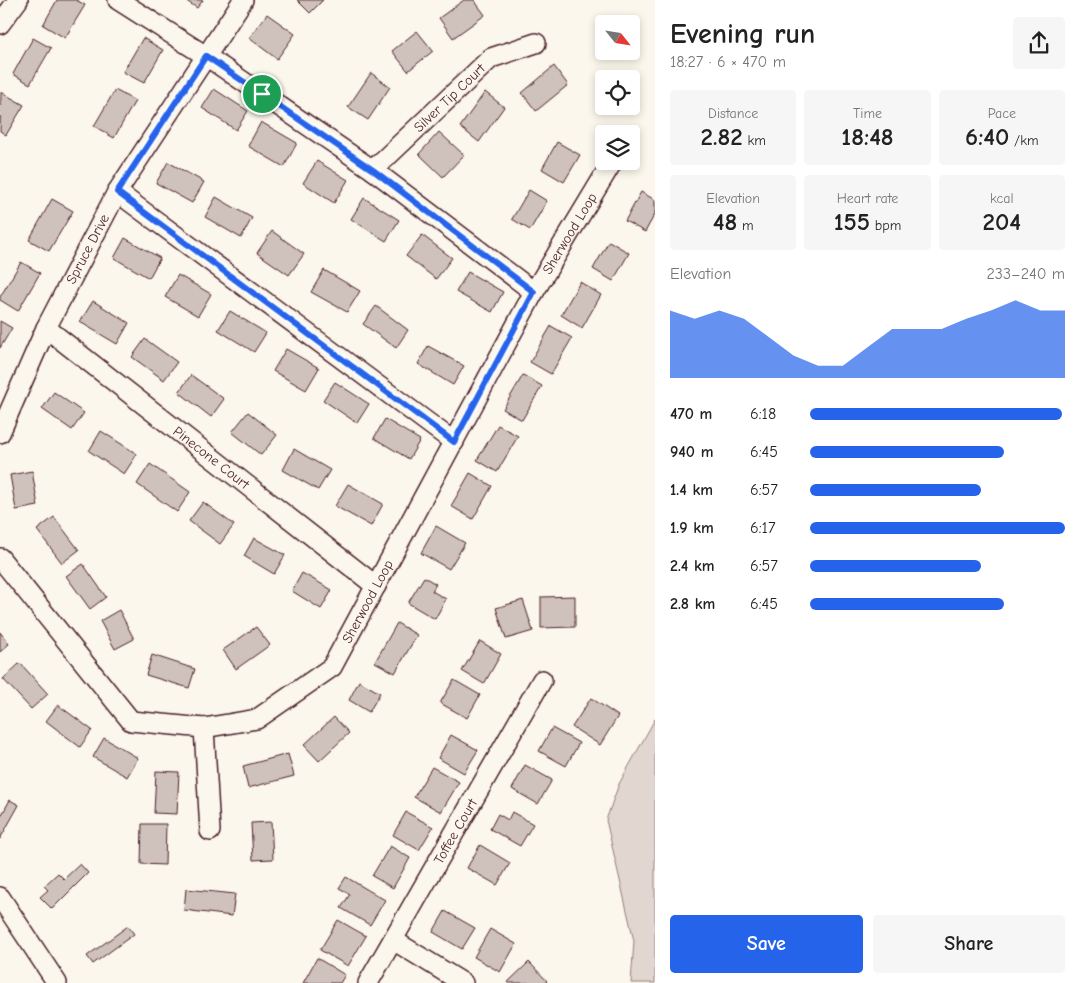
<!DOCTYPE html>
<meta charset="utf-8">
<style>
:root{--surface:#fff;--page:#f6f6f6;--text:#222;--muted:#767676;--accent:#2563eb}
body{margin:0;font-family:"Comic Neue",sans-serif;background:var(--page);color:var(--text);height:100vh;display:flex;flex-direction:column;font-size:19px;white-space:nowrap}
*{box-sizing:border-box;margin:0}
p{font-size:16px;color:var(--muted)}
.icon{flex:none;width:28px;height:28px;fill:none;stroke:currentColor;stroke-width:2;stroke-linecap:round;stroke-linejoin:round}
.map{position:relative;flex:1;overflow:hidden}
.sheet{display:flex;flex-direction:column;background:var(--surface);width:425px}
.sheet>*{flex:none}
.needle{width:32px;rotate:120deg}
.fabs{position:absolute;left:595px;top:15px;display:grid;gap:10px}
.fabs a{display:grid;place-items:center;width:45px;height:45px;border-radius:5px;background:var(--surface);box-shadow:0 2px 8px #0003;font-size:25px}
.pin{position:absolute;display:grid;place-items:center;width:42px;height:42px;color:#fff;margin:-21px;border:2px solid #fff;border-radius:50%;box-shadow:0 1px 5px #0007}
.round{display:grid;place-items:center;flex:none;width:52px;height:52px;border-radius:5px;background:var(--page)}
.head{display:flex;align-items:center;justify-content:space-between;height:85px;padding:0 15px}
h1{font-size:28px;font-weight:800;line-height:38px}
.figures{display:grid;grid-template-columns:repeat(3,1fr);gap:8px;height:85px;padding:5px 15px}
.figures div{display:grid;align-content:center;border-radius:5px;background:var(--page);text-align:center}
.figures b{font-size:25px;font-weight:800}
.figures small{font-size:14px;font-weight:400}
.figures p{font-size:14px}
.chart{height:140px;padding:10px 15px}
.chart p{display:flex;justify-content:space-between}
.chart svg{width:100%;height:90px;margin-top:5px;fill:var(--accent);opacity:.7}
.cta{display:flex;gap:10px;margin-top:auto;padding:10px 15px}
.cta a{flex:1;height:58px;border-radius:5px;background:var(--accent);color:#fff;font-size:20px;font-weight:800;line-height:58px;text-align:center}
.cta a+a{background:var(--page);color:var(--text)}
ul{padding:0 15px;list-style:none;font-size:16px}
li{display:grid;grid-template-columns:80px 60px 1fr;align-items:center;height:38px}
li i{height:12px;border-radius:6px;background:var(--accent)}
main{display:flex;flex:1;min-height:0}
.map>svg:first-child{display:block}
</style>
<main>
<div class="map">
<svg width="655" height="983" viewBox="0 0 655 983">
<rect width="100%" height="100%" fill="#fbf7ec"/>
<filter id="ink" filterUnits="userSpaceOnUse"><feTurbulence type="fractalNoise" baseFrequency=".02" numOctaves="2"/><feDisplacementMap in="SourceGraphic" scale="10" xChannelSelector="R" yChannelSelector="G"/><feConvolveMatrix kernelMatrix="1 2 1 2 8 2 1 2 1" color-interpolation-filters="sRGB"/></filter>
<g filter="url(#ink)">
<path fill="#e2d7d0" stroke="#967b7e" d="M 655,719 L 655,983 L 631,983 L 634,941 L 606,820 L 619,784 Z"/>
<g fill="#cfc2bc" stroke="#4a1f2b">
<path d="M 57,0 L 76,0 L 85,5 L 65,38 L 43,25 Z"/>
<path d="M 185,0 L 203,0 L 197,8 Z"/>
<path d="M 297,0 L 323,0 L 310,13 Z"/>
<path d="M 464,0 L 474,0 L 485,15 L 453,38 L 439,18 Z"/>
<path d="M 267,14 L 295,34 L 277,59 L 249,38 Z"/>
<path d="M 417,31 L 433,51 L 408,71 L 392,51 Z"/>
<path d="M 33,38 L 51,48 L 30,84 L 13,74 Z"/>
<path d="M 143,38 L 163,50 L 144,83 L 123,72 Z"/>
<path d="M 554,66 L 568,85 L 536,111 L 522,93 Z"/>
<path d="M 371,73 L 390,87 L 368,120 L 348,107 Z"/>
<path d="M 214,89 L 248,111 L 236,130 L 202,108 Z"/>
<path d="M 115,90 L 135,101 L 114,138 L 94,126 Z"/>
<path d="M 1,92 L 24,105 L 6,135 L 0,131 Z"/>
<path d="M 485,92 L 504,107 L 479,142 L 460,127 Z"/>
<path d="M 261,122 L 297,143 L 284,167 L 248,146 Z"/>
<path d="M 439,132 L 464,155 L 443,177 L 419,154 Z"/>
<path d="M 557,142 L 580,155 L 564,182 L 542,169 Z"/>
<path d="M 317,161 L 348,180 L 334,203 L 303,183 Z"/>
<path d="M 168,162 L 204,182 L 192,203 L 156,183 Z"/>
<path d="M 529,190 L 547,201 L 530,230 L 512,219 Z"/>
<path d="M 641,192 L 655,200 L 655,214 L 645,232 L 625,221 Z"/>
<path d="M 216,197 L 252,218 L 241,238 L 205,217 Z"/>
<path d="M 364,198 L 399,220 L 386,241 L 351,219 Z"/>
<path d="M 52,199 L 73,211 L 49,251 L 29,240 Z"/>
<path d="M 272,231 L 304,254 L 289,275 L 257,253 Z"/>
<path d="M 422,235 L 452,258 L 436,279 L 406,256 Z"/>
<path d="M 125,238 L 160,258 L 149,278 L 114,258 Z"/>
<path d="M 609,241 L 629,253 L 613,281 L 593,269 Z"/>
<path d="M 21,262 L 40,273 L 18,311 L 0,300 L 0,297 Z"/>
<path d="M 324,270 L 360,291 L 347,312 L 311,292 Z"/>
<path d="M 468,272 L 503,292 L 492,312 L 456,292 Z"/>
<path d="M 178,275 L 211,294 L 198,316 L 165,297 Z"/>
<path d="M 580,282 L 601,295 L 582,328 L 561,315 Z"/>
<path d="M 93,301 L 129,323 L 117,344 L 80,322 Z"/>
<path d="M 376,306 L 408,330 L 396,348 L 363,324 Z"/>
<path d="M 230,311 L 266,333 L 254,352 L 218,330 Z"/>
<path d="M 0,321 L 12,328 L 0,348 Z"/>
<path d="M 551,326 L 572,338 L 551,374 L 530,362 Z"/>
<path d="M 145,339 L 177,362 L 164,380 L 132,357 Z"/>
<path d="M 428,346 L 464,366 L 453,385 L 418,364 Z"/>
<path d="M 286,349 L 319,368 L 306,390 L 273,371 Z"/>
<path d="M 191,375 L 224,399 L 211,417 L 179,392 Z"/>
<path d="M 523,375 L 542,386 L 522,420 L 503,409 Z"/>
<path d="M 335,382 L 369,404 L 357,423 L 323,400 Z"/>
<path d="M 54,392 L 84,413 L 72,430 L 42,409 Z"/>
<path d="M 248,412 L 277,435 L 261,455 L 232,432 Z"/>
<path d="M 385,419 L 420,440 L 409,459 L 374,438 Z"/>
<path d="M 498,425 L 518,436 L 497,472 L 477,460 Z"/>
<path d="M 101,431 L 137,454 L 124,474 L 89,451 Z"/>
<path d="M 294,449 L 330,470 L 318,490 L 283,470 Z"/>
<path d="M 150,464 L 190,492 L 177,512 L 137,484 Z"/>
<path d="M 32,471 L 38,506 L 16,510 L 10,475 Z"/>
<path d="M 470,473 L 492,486 L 473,519 L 451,506 Z"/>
<path d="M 348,484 L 383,504 L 371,526 L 335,506 Z"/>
<path d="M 203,502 L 234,525 L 220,544 L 189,521 Z"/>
<path d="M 54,517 L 79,550 L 62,563 L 37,530 Z"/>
<path d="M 436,526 L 465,543 L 449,569 L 421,553 Z"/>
<path d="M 254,538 L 285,555 L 274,574 L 244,556 Z"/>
<path d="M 83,564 L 106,597 L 90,609 L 66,576 Z"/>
<path d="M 302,573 L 332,590 L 321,609 L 292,591 Z"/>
<path d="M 424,577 L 436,584 L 432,591 L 446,599 L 435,619 L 408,603 Z"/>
<path d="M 575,596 L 575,627 L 541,628 L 541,597 Z"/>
<path d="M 523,600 L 533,631 L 506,639 L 496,608 Z"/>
<path d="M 119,610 L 134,639 L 115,649 L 100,621 Z"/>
<path d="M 397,623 L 417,635 L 395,673 L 375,662 Z"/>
<path d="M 256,627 L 270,645 L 236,669 L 223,650 Z"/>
<path d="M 0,632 L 9,644 L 0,652 Z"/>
<path d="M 480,641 L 501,654 L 484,684 L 462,671 Z"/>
<path d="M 152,655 L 195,669 L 189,688 L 146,675 Z"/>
<path d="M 20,663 L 48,694 L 31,709 L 3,679 Z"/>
<path d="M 454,680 L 480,695 L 467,718 L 440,703 Z"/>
<path d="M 359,681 L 380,693 L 369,712 L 349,700 Z"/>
<path d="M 591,698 L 618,716 L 600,745 L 572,727 Z"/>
<path d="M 58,705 L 92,730 L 80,747 L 46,721 Z"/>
<path d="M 334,717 L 349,733 L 319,761 L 304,745 Z"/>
<path d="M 552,728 L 579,743 L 566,766 L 539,751 Z"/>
<path d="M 451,735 L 478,750 L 464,773 L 438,758 Z"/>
<path d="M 104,738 L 138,758 L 127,777 L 93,757 Z"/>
<path d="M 288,754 L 294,776 L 248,788 L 243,766 Z"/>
<path d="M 525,765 L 552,780 L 538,804 L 512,789 Z"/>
<path d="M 432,767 L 459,782 L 441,812 L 414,797 Z"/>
<path d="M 156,771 L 179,772 L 177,814 L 154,813 Z"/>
<path d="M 10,800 L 19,805 L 0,839 L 0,818 Z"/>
<path d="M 406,812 L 433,827 L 419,850 L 393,835 Z"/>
<path d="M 512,812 L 533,824 L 520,846 L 490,829 L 498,814 L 508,820 Z"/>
<path d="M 271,822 L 273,859 L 253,860 L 251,823 Z"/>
<path d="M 142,824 L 166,824 L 165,865 L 141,864 Z"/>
<path d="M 480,845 L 510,863 L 497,885 L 467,868 Z"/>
<path d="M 390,846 L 410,858 L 393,888 L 372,876 Z"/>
<path d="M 80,864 L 88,873 L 52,909 L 40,897 L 48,890 L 44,886 L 58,873 L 64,879 Z"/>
<path d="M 346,877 L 385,900 L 370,925 L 341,908 L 350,894 L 339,888 Z"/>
<path d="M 186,889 L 235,894 L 232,916 L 184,910 Z"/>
<path d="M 445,911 L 475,928 L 462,949 L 433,932 Z"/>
<path d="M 338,920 L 366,936 L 348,966 L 320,950 Z"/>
<path d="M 128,926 L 134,934 L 93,964 L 87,956 Z"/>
<path d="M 490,929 L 516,944 L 500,972 L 474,957 Z"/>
<path d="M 317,958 L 345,975 L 340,983 L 303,983 Z"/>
<path d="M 529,962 L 547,981 L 545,983 L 507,983 Z"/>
</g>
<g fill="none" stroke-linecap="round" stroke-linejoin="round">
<g stroke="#4a1f2b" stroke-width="22">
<g id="street">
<path d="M 118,0 L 206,56 L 373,170 L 534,292"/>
<path d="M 0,24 L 18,0"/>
<path id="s1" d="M 373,170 L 491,58 L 536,43"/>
<path d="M 117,192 L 454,442"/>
<path id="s2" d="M 46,328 L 376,586"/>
<path id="s3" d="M 0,433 L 46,328 L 117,192 L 243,0"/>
<path id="s4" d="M 0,558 L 131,721 L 204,728 L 257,719 L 332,667 L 534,292 L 613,161"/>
<path d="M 204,728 L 210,831"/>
<path d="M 0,897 L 57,983"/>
<path d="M 393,940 L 463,983"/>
<path id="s5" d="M 368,983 L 542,680"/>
</g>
</g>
<use href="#street" stroke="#fbf7ec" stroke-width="19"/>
</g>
</g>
<g fill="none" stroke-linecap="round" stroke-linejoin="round" filter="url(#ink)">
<g stroke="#fff" stroke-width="10">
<path id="route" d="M 206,56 L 373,170 L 534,292 L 454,442 L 117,192 Z"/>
</g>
<use href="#route" stroke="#2563eb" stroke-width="6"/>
</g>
<g text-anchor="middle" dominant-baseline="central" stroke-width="4" stroke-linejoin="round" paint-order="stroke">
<g font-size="14" fill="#4a1f2b" stroke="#fbf7ec">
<text stroke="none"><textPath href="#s1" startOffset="105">Silver Tip Court</textPath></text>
<text stroke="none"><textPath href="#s4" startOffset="922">Sherwood Loop</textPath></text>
<text stroke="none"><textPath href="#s3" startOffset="204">Spruce Drive</textPath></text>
<text stroke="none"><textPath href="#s2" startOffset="210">Pinecone Court</textPath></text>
<text stroke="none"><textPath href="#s4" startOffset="502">Sherwood Loop</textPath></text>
<text stroke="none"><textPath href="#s5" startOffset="175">Toffee Court</textPath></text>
</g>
</g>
</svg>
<div class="fabs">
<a><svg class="needle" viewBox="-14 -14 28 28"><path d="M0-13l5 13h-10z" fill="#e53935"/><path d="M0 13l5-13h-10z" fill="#767676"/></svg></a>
<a><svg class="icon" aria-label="locate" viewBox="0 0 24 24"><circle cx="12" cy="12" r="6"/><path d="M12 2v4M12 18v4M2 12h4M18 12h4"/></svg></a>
<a><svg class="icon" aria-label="layers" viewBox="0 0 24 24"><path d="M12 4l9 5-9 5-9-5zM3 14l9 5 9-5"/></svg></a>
</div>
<div class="pin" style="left:262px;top:94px;background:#1e9e55"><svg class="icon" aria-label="arrive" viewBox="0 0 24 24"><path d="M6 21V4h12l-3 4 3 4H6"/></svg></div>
</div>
<section class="sheet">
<div class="head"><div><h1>Evening run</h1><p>18:27 · 6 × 470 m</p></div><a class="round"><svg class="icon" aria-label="share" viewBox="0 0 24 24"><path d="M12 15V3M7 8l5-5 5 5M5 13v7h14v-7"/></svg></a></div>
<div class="figures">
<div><p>Distance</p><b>2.82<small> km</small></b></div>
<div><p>Time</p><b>18:48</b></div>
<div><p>Pace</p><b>6:40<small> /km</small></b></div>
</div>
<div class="figures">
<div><p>Elevation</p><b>48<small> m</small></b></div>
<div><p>Heart rate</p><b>155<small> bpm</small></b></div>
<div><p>kcal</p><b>204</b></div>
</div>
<div class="chart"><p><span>Elevation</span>233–240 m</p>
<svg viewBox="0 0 160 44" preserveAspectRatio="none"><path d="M0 44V11L10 15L20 11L30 15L40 24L50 33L60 38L70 38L80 29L90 20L100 20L110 20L120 15L130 11L140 6L150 11L160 11V44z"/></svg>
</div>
<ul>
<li><b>470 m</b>6:18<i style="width:99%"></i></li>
<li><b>940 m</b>6:45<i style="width:76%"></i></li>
<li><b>1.4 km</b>6:57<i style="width:67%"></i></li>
<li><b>1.9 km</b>6:17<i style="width:100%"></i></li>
<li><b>2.4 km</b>6:57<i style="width:67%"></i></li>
<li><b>2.8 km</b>6:45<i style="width:76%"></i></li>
</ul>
<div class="cta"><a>Save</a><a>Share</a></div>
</section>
</main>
